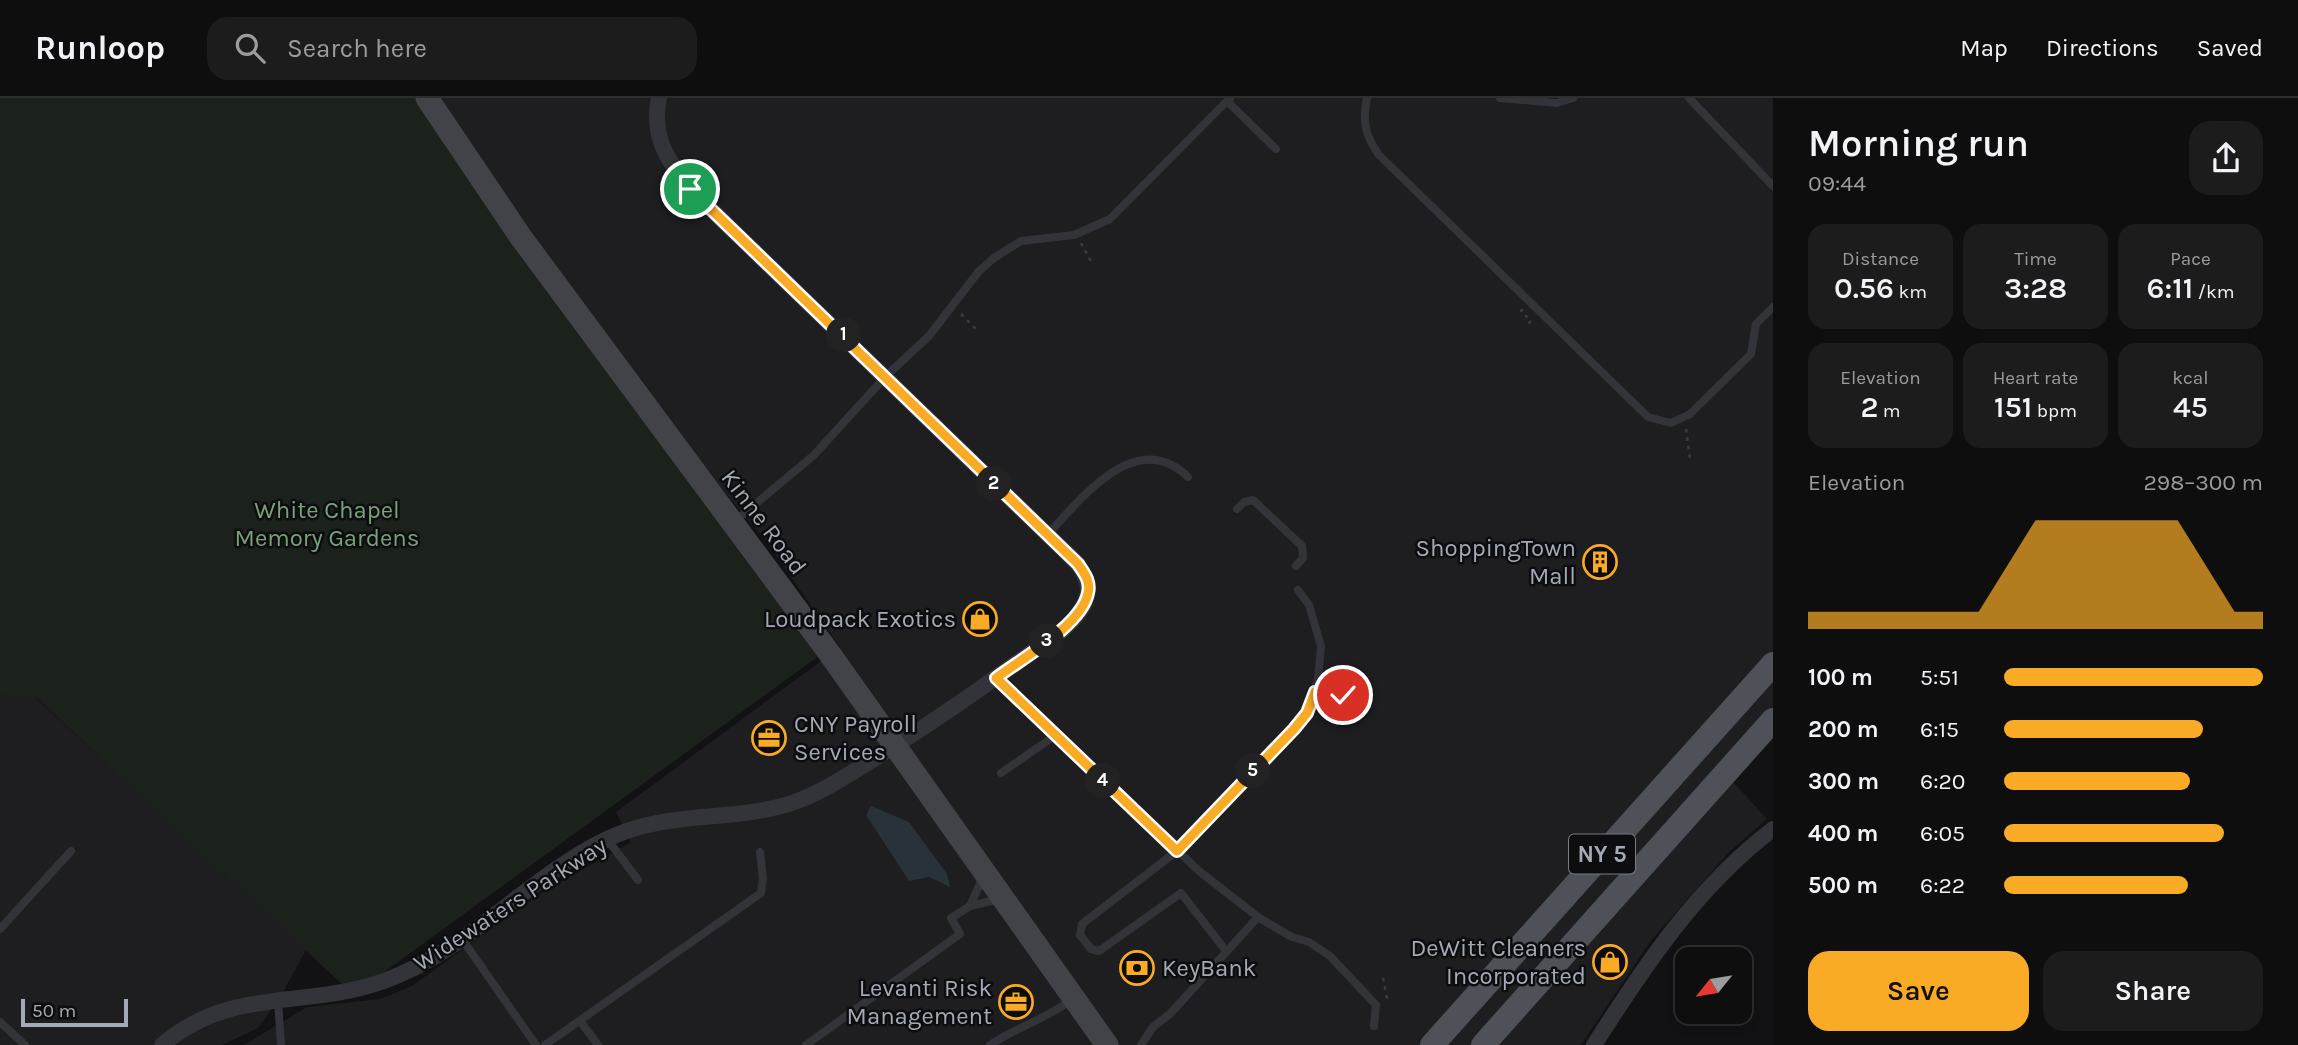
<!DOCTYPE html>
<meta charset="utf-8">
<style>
:root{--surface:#0e0e0f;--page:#1c1c1d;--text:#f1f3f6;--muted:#9b9c9e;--line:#2e2e2f;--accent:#faab25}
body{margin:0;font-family:Karla,sans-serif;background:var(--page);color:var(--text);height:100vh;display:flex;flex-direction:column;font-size:26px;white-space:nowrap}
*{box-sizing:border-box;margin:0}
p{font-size:23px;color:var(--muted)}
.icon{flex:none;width:38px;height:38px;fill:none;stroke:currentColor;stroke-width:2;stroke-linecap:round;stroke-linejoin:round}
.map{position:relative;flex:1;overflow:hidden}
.drawer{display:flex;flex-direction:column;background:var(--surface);width:525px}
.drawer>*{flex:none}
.needle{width:46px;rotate:240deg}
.buttons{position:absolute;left:1675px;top:849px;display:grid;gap:14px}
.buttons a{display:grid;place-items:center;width:77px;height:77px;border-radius:14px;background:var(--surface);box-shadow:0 4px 10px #0003,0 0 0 2px var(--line);font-size:35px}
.scale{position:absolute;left:21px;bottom:18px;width:107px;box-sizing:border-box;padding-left:7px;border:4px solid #a3a9b5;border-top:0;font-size:19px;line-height:24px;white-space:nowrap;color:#a3a9b5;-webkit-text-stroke:5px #0d0d0f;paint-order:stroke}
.pin{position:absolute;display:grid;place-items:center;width:60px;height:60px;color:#fff;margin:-30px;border:4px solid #fff;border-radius:50%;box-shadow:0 2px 7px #0007}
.km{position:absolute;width:35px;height:35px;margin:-18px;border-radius:50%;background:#222;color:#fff;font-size:19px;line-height:35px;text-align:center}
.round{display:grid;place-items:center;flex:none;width:74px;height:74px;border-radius:21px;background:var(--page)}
.headline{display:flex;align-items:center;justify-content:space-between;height:119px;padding:0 35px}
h1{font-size:38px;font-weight:600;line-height:52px}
.figures{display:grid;grid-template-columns:repeat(3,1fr);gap:10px;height:119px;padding:7px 35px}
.figures div{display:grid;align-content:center;border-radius:18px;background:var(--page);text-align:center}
.figures b{font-size:30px;font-weight:600}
.figures small{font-size:19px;font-weight:400}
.figures p{font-size:19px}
.chart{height:196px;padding:14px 35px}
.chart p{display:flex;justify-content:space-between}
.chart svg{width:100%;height:126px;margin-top:7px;fill:var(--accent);opacity:.7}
.action{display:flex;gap:14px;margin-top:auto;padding:14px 35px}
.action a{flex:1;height:80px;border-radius:21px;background:var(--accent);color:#111;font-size:28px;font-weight:600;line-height:80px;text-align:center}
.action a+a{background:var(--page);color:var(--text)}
ul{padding:0 35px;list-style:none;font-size:23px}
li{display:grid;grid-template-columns:112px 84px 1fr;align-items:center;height:52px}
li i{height:18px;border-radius:9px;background:var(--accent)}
header{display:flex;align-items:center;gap:42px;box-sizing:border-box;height:98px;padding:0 35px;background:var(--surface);border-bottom:2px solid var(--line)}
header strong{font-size:33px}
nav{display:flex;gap:38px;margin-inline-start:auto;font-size:24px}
.search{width:490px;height:63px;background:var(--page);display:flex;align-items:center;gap:18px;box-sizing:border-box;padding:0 24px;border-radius:21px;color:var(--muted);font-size:26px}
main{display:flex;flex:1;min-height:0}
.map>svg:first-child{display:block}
</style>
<header>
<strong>Runloop</strong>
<div class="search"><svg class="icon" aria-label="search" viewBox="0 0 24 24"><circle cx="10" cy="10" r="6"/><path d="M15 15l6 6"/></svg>Search here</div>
<nav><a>Map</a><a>Directions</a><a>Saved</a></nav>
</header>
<main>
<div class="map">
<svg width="1773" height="947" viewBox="0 0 1773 947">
<rect width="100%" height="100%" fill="#121214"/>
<g fill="#1e1e21">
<path d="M 440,0 L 1500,0 L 1527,4 L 1573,0 L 1773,0 L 1773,622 L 1725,675 L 1767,721 L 1730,753 L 1649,845 L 1581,947 L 244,947 L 307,909 L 380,901 L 412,888 L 541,795 L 631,744 L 616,714 L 840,549 L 765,442 L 720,388 L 525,131 Z"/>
<path d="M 0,595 L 8,599 L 35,599 L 307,850 L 278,903 L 258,930 L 222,947 L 0,947 Z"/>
</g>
<path fill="#1a221b" d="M 0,0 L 427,0 L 827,552 L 365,888 L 347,891 L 36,599 L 8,599 L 0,595 Z"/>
<path fill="#283238" d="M 871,708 L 909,724 L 947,776 L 950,789 L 929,779 L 909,783 L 866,717 Z"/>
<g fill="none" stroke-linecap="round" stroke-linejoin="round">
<g stroke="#393b40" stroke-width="2.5" stroke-dasharray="3.5 5" stroke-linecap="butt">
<path d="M 1081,145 L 1093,167"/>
<path d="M 1523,211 L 1521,213 L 1531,223 L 1525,229"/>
<path d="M 961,216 L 976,231"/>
<path d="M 1686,331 L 1690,361"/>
<path d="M 1323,596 L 1343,597"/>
<path d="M 1383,880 L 1387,900 L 1385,902"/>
</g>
<g stroke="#333439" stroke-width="8">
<path d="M 1367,0 C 1362,24 1365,37 1379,57 L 1648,319 L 1671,325 L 1690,316 L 1751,256 L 1756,226 L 1773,209"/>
<path d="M 1500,0 L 1557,5 L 1573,0"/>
<path d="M 1689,0 L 1773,88"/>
<path d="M 1227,3 L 1276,51"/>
<path d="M 1237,411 L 1244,404 L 1253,402 L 1302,448 L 1303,460 L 1296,468"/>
<path d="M 734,424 L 814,357 L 886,278 L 929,238 L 979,173 L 994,160 L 1021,143 L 1074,137 L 1110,121 L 1230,0"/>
<path d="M 1047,437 C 1081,401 1136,328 1188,379"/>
<path d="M 996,580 L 1199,773 L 1258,819 L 1292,839 L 1309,844 L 1330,858 L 1376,907 L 1374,928"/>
<path d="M 1001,675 L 1056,637"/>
<path d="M 607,741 L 638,782"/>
<path d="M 970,808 L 983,779"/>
<path d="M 0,831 L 71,753"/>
<path d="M 462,841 L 536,947"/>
<path d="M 1226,853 L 1181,795 L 1099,853 L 1091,851 L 1080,837 L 1082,826 L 1177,753 L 1307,615 L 1318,581 L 1321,548 L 1309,507 L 1298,492"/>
<path d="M 278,903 L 281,947"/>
<path d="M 580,923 L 598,947"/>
<path d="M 0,924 L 25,947"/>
<path d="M 545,947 L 761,795 L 763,780 L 760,754"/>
<path d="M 806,947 L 960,836 L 951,820 L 970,808 L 1000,801"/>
<path d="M 990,947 C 1017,929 1046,921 1073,901"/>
<path d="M 1141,947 L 1153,929 L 1170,916 L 1258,819"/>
</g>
<g stroke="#333439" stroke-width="16">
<path d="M 162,947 C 231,888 306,911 384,883 C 467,853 528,780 605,742 C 668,711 730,725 792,705 C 821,695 848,677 874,661 C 924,630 972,597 1019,563 C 1040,548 1068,533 1082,510 C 1092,493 1088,481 1078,466 L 690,91 C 667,62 651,38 659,0"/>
<path d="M 1594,947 C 1645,867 1697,789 1773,731"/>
</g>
<path stroke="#414349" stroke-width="23" d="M 427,0 L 520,138 L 827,552 L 1107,947"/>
<g stroke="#4f5158" stroke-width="24">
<path d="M 1432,947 L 1773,566"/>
<path d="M 1483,947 L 1773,622"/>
</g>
</g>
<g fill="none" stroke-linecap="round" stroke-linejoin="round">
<g stroke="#fff" stroke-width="14">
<path id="route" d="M 690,91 L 1078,466 C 1084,475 1091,483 1088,495 C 1082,527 1021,561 996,580 L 1177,753 L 1294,631 L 1307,615 L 1315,594 L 1343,597"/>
</g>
<use href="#route" stroke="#faab25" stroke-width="9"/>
</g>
<defs>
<g id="building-ring" transform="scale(1.75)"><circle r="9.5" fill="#0d0d0f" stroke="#faab25" stroke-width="1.5"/><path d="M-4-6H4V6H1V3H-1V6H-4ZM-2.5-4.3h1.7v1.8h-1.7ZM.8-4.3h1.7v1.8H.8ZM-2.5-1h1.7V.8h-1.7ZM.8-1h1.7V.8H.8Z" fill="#faab25"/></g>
<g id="shop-ring" transform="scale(1.75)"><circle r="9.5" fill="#0d0d0f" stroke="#faab25" stroke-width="1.5"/><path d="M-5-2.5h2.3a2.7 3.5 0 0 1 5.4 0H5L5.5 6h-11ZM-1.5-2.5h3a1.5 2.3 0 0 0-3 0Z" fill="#faab25"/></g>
<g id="office-ring" transform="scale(1.75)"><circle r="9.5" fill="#0d0d0f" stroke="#faab25" stroke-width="1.5"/><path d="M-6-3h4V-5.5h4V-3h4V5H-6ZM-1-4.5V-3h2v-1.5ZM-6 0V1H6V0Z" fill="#faab25"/></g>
<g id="bank-ring" transform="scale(1.75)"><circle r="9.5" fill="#0d0d0f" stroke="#faab25" stroke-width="1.5"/><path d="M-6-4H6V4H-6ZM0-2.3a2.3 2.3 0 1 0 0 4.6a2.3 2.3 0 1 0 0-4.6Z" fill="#faab25"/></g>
</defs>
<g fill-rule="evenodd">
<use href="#building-ring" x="1600" y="464"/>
<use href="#shop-ring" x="980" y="521"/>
<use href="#office-ring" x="769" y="640"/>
<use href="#shop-ring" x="1610" y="864"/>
<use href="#bank-ring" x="1137" y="870"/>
<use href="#office-ring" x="1016" y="904"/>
</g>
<g text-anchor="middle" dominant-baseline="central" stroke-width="5" stroke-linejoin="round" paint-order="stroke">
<rect fill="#0d0d0f" stroke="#767a83" stroke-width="2" x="1569" y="736.5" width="66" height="39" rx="5"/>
<g font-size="23" font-weight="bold" fill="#a3a9b5">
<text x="1602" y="756">NY 5</text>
</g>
<g font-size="24" fill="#79a17a" stroke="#0d0d0f">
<text x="327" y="412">White Chapel<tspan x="327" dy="28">Memory Gardens</tspan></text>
</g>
<g font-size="24" fill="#a3a9b5" stroke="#0d0d0f">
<text transform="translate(764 424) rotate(53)">Kinne Road</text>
<text transform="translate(510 806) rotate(-33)">Widewaters Parkway</text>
</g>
<g font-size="24" fill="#a3a9b5" stroke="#0d0d0f" text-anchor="end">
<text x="1576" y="450">ShoppingTown<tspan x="1576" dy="28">Mall</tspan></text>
<text x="956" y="521">Loudpack Exotics</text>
<text x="794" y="626" text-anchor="start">CNY Payroll<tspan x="794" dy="28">Services</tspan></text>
<text x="1586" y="850">DeWitt Cleaners<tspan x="1586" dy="28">Incorporated</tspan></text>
<text x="1162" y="870" text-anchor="start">KeyBank</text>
<text x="992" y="890">Levanti Risk<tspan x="992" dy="28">Management</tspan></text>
</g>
</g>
</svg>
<div class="buttons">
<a><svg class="needle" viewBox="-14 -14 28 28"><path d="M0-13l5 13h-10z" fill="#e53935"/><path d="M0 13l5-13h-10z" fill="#9b9c9e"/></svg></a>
</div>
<div class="scale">50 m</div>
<div class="pin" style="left:690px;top:91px;background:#1e9e55"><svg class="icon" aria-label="arrive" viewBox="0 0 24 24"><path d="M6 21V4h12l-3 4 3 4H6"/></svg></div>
<div class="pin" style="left:1343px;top:597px;background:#d93025"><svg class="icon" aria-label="check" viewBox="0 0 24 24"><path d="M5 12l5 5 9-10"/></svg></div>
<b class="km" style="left:844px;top:237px">1</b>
<b class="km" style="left:994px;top:386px">2</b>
<b class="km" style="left:1047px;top:543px">3</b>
<b class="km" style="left:1103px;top:683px">4</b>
<b class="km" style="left:1253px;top:673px">5</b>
</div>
<section class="drawer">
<div class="headline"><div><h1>Morning run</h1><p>09:44</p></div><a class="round"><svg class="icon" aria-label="share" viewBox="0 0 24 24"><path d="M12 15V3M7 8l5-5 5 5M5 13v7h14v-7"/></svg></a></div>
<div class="figures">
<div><p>Distance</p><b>0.56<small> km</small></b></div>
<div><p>Time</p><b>3:28</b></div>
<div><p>Pace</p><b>6:11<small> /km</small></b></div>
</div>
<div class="figures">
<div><p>Elevation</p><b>2<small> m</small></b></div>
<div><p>Heart rate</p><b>151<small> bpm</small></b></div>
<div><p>kcal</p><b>45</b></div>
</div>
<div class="chart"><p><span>Elevation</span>298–300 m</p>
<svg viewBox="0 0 160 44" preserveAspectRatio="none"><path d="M0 44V38L10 38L20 38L30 38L40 38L50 38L60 38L70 22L80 6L90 6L100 6L110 6L120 6L130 6L140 22L150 38L160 38V44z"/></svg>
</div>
<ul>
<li><b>100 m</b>5:51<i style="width:100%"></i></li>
<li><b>200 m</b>6:15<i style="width:77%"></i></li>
<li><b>300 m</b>6:20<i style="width:72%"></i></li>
<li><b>400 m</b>6:05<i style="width:85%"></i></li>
<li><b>500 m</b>6:22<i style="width:71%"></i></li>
</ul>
<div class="action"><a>Save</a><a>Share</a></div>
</section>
</main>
